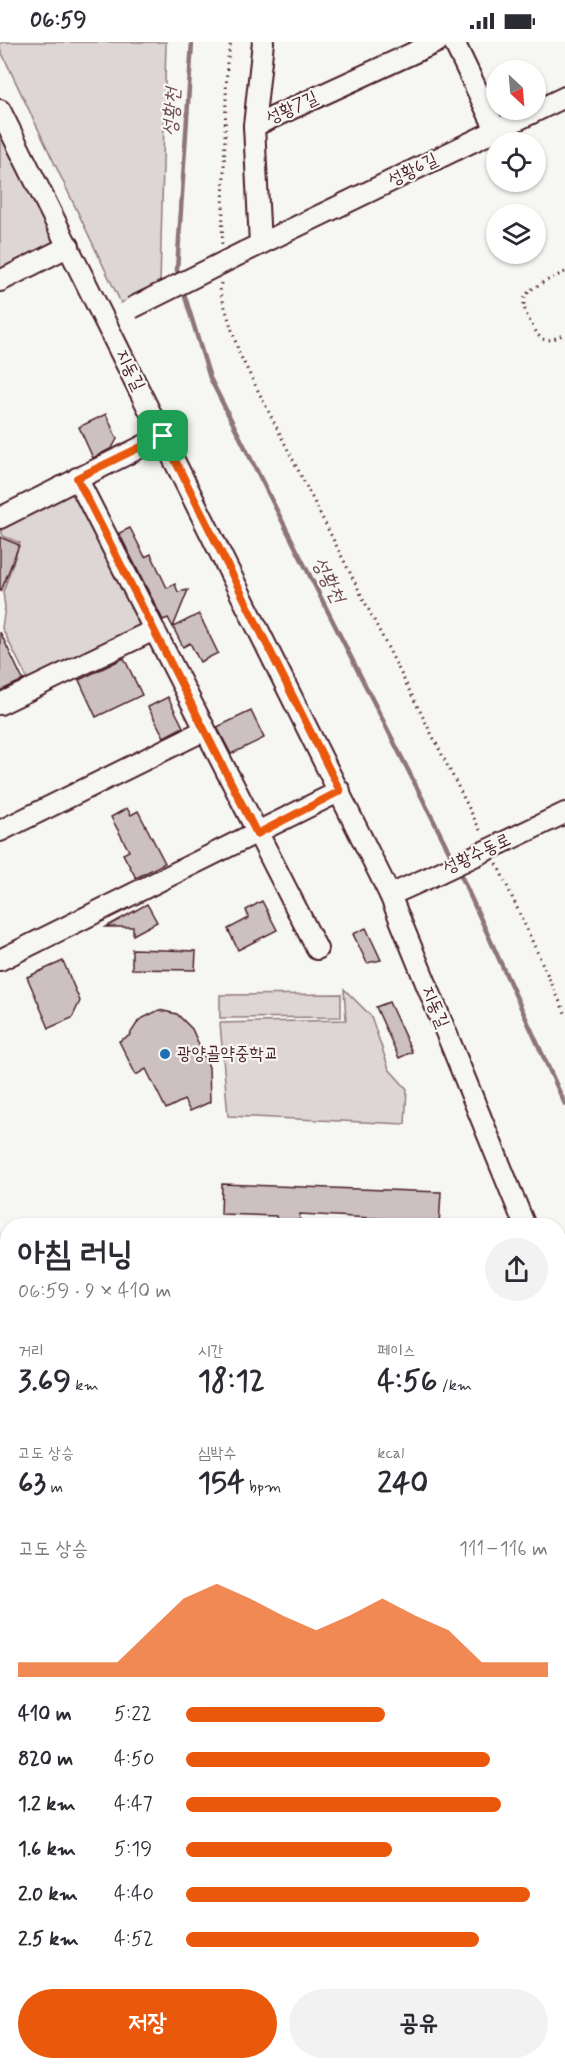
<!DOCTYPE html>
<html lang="ko">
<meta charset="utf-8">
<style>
:root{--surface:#fff;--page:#f2f2f3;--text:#2b2b33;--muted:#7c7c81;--accent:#ea580c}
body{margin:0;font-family:Mynerve,"Poor Story",sans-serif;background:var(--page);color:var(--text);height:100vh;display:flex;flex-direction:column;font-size:22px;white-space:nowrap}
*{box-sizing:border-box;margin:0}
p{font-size:20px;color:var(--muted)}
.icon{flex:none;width:33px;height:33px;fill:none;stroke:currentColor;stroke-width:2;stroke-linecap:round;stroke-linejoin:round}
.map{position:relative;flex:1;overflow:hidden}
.panel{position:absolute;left:0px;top:1176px;width:566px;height:852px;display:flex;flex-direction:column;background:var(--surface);border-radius:24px 24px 0 0;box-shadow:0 2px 4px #0004}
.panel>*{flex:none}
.needle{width:39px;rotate:154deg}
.tools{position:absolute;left:486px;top:18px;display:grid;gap:12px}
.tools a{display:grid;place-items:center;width:60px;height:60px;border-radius:50%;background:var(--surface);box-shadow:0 2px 4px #0004;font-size:30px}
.pin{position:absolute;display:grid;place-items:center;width:51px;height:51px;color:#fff;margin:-26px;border-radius:12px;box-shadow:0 3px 9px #0006}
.round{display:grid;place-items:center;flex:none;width:63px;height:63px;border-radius:32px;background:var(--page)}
.summary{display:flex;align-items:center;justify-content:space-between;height:102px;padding:0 18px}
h1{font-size:33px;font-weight:700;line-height:45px}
.figures{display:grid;grid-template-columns:repeat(3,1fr);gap:9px;height:102px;padding:6px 18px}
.figures div{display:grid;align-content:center}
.figures b{font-size:30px;font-weight:700}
.figures small{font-size:16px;font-weight:400}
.figures p{font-size:16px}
.chart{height:168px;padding:12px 18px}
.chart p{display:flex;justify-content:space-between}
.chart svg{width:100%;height:108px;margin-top:6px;fill:var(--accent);opacity:.7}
.primary-button{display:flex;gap:12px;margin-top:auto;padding:12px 18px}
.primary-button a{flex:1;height:69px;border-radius:36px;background:var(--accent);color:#fff;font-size:24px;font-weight:700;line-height:69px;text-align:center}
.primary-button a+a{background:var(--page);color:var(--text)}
ul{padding:0 18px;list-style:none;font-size:20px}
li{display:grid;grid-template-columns:96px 72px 1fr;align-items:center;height:45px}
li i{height:15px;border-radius:8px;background:var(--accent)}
.status{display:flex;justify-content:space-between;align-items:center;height:42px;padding:0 30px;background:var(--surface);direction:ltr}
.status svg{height:16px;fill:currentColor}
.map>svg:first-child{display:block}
</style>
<div class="status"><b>06:59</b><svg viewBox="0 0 49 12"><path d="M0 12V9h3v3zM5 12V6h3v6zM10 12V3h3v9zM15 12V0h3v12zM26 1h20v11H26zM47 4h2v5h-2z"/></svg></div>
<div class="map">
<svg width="565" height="2028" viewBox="0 0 565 2028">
<rect width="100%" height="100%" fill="#f6f6f2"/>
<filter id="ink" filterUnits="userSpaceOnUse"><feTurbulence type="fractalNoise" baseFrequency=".0167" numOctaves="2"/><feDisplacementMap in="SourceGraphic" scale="12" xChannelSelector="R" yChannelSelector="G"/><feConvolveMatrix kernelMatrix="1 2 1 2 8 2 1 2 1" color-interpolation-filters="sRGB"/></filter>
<g filter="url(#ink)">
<g fill="#ddd6d5" stroke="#947a80" stroke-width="1.5">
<path d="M 3,0 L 166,0 L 160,243 L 121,261 L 0,7 L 0,2 Z"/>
<path d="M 0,90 L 55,204 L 0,231 Z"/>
<path d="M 71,449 L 141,585 L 30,642 L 2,586 L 5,565 L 3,550 L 20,501 L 3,494 L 0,486 Z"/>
<path d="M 344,947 L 371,974 L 389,1027 L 407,1047 L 405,1082 L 228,1074 L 220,981 L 346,978 Z"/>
<path d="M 341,952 L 341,975 L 220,976 L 220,953 Z"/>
<path d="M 558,1306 L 565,1326 L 565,1371 L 558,1369 Z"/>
<path d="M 0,1409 L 8,1418 L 8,1847 L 4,1849 L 0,1842 Z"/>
<path d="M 558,1433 L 565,1435 L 565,1850 L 558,1859 Z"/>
<path d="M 558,1992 L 565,1999 L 565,2028 L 532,2028 L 519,2021 L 558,2020 Z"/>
<path d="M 7,2012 L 8,2020 L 130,2021 L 126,2028 L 0,2028 L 0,2016 Z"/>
<path d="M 165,2021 L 466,2020 L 466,2021 L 463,2028 L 181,2028 Z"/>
</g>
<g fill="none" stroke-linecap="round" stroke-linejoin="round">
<g stroke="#8e747a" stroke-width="4.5">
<path d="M 180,237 L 177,228 L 192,0"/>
<path d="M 182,245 L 210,336 L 454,819"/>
<path d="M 458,827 L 565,1062"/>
</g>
</g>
<g fill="#ccc1c0" stroke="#4a1f2b" stroke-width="1.5">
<path d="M 106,372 L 117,397 L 112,406 L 93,416 L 79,385 Z"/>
<path d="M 130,486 L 145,515 L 151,512 L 167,546 L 175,542 L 178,550 L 188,548 L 173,585 L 168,576 L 163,578 L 119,491 Z"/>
<path d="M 0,495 L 19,503 L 1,549 L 0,549 Z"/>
<path d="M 199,572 L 218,611 L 200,620 L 190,601 L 183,605 L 173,585 Z"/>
<path d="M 0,590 L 23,638 L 0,649 Z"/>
<path d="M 124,616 L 142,653 L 96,675 L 79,638 Z"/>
<path d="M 168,655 L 183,685 L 164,695 L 148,665 Z"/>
<path d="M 251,669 L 264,696 L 231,712 L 217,685 Z"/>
<path d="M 127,766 L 131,773 L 138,769 L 165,821 L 136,836 L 123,812 L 129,809 L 111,775 Z"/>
<path d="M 262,859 L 277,888 L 238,908 L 228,887 L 249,876 L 246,868 Z"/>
<path d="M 147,862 L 157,880 L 133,893 L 133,885 L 106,885 Z"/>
<path d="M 366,886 L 381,918 L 367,921 L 353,892 Z"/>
<path d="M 132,907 L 196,909 L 195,928 L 132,927 Z"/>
<path d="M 63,919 L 80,959 L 72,976 L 49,986 L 27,935 Z"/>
<path d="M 389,960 L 412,1010 L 399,1016 L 376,965 Z"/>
<path d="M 159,968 L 177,972 L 192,987 L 209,1025 L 210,1060 L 190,1069 L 184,1058 L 166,1067 L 146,1027 L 136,1033 L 119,999 L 129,994 L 139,978 Z"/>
<path d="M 222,1142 L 441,1150 L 439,1184 L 388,1184 L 389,1177 L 300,1172 L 299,1184 L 278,1184 L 276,1174 L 221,1172 Z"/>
</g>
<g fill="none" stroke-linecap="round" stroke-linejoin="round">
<g stroke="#4a1f2b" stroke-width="24">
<g id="minor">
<path d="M 454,0 L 496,88"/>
<path d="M 0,68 L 390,853 L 525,1184"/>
<path d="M 254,84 L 263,0"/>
<path d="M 260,202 L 254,84 L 437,0"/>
<path d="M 244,210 L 565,55"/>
<path d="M 0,239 L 69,204"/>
<path d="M 77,436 L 317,907"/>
<path d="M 0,476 L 163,394"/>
<path d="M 0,662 L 154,588"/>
<path d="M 0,789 L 205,688"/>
<path d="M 502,801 L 565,771"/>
<path d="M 390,853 L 428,836"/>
<path d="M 0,918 L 340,749"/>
<path d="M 558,1271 L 565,1289"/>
<path d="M 0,1958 L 8,1949"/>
</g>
</g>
<g stroke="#4a1f2b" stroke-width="30">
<g id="major">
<path d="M 0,1306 L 8,1306"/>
<path d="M 558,1386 L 565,1388"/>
</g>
</g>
<g stroke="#4a1f2b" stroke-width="34">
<g id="highway">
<path d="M 0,1341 L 8,1349"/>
<path d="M 0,1373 L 8,1381"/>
<path d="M 558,1940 L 565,1947"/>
<path d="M 558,1971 L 565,1979"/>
</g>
</g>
<g stroke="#4a1f2b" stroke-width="3" stroke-dasharray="1.5 4.5" stroke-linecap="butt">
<path d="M 222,202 L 227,20 L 231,0"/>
<path d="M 565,230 C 523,250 510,252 541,297 L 551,298 L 565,292"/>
<path d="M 221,241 L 220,249 L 239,311 L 482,792"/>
<path d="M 497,822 L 565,971"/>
</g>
<use href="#minor" stroke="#f6f6f2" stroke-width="20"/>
<use href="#major" stroke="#f6f6f2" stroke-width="26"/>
<use href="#highway" stroke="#f6f6f2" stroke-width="30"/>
<g stroke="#4a1f2b" stroke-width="24" stroke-linecap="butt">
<g id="minor-bridge">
<path d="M 132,266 L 244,210"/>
<path d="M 428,836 L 502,801"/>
</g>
</g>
<use href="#minor-bridge" stroke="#f6f6f2" stroke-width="20"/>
</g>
</g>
<g fill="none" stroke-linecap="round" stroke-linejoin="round" filter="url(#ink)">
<g stroke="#fff" stroke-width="12">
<path id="route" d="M 163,394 L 340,749 L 257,792 L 77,436 Z"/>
</g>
<use href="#route" stroke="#ea580c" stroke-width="8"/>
</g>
<circle fill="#1f6fb2" stroke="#f6f6f2" stroke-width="2" cx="165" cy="1012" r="6"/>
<g text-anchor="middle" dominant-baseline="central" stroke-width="4.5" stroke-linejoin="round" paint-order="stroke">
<g font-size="18" fill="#4a1f2b" stroke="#f6f6f2">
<text transform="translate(292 66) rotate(-25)">성황7길</text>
<text transform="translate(413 128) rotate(-26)">성황6길</text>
<text transform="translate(130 328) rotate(64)">지동길</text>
<text transform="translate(477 812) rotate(-25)">성황수동로</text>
<text transform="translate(435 965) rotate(67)">지동길</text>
</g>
<g font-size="18" fill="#4a1f2b" stroke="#f6f6f2" text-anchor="start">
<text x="177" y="1012">광양골약중학교</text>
</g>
<g font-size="20" font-style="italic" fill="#6c4a52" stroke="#f6f6f2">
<text transform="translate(172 70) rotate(-86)">성황천</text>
<text transform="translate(328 538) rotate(63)">성황천</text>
</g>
</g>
</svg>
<div class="tools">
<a><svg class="needle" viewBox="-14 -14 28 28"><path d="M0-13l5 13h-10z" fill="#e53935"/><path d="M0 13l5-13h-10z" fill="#7c7c81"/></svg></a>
<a><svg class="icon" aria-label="locate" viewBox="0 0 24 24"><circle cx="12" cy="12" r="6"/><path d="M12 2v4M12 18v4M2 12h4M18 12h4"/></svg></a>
<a><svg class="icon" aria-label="layers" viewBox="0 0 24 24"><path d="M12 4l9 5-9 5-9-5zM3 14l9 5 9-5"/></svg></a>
</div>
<div class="pin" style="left:163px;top:394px;background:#1e9e55"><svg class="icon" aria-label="arrive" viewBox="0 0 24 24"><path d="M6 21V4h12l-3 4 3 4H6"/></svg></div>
<section class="panel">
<div class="summary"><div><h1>아침 러닝</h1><p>06:59 · 9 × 410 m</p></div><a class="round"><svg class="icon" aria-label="share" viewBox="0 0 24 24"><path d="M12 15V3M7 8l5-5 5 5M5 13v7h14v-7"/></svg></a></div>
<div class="figures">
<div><p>거리</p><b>3.69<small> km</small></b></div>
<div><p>시간</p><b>18:12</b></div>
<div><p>페이스</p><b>4:56<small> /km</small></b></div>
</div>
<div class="figures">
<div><p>고도 상승</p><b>63<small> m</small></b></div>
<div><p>심박수</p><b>154<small> bpm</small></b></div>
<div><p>kcal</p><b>240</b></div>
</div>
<div class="chart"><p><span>고도 상승</span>111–116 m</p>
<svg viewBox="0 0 160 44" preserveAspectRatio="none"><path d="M0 44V38L10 38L20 38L30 38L40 25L50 12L60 6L70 12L80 19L90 25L100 19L110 12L120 19L130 25L140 38L150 38L160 38V44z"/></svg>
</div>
<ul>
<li><b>410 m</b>5:22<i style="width:55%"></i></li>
<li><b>820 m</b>4:50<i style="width:84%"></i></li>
<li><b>1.2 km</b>4:47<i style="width:87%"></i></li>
<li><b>1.6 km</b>5:19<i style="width:57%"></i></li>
<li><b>2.0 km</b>4:40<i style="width:95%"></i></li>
<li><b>2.5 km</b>4:52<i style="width:81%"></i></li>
</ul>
<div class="primary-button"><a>저장</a><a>공유</a></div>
</section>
</div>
